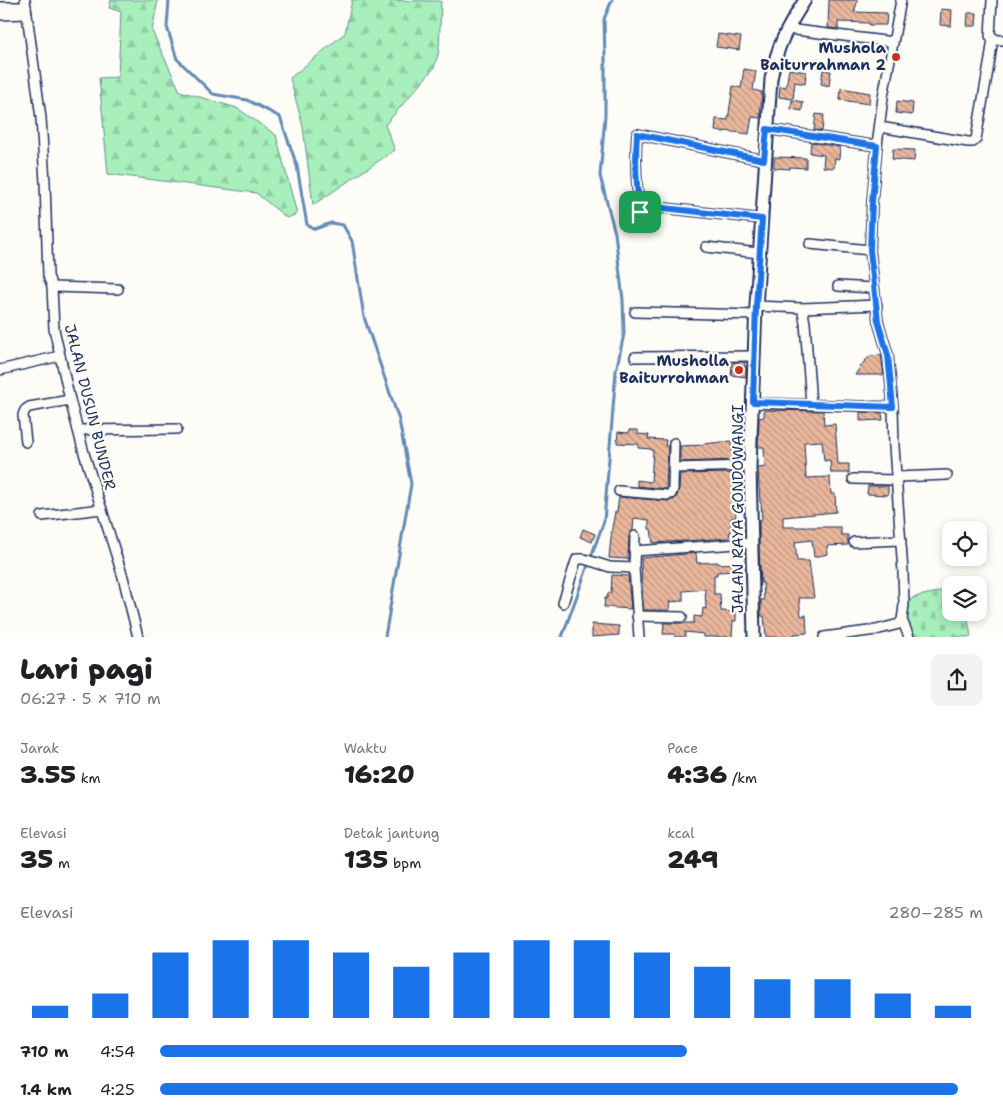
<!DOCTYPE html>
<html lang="id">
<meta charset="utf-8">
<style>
:root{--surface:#fff;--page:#f2f2f2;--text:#202124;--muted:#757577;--accent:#1a73e8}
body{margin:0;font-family:"Shantell Sans",sans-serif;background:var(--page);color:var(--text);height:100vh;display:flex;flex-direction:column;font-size:19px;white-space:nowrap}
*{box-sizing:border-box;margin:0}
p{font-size:16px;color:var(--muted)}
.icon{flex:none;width:28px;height:28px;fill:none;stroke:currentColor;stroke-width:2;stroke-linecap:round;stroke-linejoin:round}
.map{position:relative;height:637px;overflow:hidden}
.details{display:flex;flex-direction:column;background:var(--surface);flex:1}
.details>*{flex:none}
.buttons{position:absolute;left:942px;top:521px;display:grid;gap:10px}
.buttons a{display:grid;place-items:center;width:45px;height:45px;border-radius:10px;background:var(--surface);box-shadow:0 2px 8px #0003;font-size:25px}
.pin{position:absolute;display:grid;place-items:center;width:42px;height:42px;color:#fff;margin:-21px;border-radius:10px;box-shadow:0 2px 8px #0006}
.round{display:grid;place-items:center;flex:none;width:52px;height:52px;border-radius:10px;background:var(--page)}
.overview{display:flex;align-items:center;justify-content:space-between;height:85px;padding:0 20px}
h1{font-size:28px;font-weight:800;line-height:38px}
.metrics{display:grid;grid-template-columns:repeat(3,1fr);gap:8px;height:85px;padding:5px 20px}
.metrics div{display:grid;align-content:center}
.metrics b{font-size:25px;font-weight:800}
.metrics small{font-size:14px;font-weight:400}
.metrics p{font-size:14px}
.chart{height:140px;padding:10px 20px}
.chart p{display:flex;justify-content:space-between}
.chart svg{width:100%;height:90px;margin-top:5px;stroke:var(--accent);stroke-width:6}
ul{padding:0 20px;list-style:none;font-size:16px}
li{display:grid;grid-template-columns:80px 60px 1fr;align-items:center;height:38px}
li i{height:12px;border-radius:6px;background:var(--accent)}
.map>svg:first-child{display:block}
</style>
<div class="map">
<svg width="1003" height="637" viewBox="0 0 1003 637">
<defs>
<pattern id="forest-firs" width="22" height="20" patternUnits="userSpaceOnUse" patternTransform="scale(1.25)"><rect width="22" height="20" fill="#a8efbc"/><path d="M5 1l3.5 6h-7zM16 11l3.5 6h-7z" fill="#90cda4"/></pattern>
<pattern id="cemetery-stones" width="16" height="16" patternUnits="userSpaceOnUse" patternTransform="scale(1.25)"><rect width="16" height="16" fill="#a8efbc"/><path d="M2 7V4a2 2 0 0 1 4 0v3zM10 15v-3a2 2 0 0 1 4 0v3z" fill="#90cda4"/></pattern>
<pattern id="building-back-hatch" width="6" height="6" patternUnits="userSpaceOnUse" patternTransform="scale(1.25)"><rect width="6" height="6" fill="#eab79c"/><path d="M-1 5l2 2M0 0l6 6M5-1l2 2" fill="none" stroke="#bd9582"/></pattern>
</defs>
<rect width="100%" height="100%" fill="#fdfcf7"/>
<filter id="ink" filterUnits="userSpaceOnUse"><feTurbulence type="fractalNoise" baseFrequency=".02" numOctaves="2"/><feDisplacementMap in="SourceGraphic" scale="10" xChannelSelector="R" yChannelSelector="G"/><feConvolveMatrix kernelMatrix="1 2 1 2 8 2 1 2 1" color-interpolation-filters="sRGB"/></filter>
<g filter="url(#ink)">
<g fill="url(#forest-firs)" stroke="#628f8d">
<path d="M 111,0 L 158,0 L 152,31 L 180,91 L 237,108 L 276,135 L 297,214 L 287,218 L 256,193 L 108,174 L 99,78 L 118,77 L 121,12 L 109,8 Z"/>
<path d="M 352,0 L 441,1 L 439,51 L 434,68 L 385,125 L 395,150 L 313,205 L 303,127 L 290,78 L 345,33 Z"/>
</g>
<path fill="url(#cemetery-stones)" stroke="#628f8d" d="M 951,589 L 951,612 L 967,613 L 971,637 L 912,637 L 904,615 L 908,602 L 914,597 Z"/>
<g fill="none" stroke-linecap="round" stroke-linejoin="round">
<g stroke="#6289b4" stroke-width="3">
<path d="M 169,0 L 167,27 L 177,59 L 213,94 L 247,100 L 280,117 L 297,166 L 307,225 L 315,229 L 331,223 L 343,225 L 352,241 L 364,317 L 399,420 L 411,484 L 385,637"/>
<path d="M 562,637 L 604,521 L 616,371 L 624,334 L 623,300 L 615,233 L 600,176 L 605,116 L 605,58 L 604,19 L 612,0"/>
</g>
</g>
<g fill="url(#building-back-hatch)" stroke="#1b2f5e">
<path d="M 829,0 L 858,0 L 854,12 L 887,13 L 886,25 L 869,25 L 869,23 L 838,22 L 838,29 L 828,28 Z"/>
<path d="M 941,9 L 952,10 L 951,26 L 940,25 Z"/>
<path d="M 968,13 L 977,13 L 976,26 L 967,26 Z"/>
<path d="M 718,34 L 741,37 L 739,50 L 716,47 Z"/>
<path d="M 744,69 L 756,71 L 753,90 L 762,92 L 760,118 L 752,117 L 749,134 L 725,131 L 725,132 L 715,131 L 716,119 L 728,120 L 733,86 L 741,88 Z"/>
<path d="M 789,69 L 806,72 L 805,84 L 795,82 L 793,99 L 779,97 L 780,86 L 786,87 Z"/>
<path d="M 823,70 L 831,71 L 829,86 L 821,84 Z"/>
<path d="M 841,88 L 870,93 L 869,104 L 840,100 Z"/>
<path d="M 792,100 L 803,102 L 802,111 L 791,109 Z"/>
<path d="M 897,101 L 913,103 L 912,115 L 896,113 Z"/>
<path d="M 816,114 L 824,115 L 822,131 L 814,130 Z"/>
<path d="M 811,142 L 840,147 L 839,159 L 835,158 L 834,168 L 823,167 L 824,155 L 810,153 Z"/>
<path d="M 893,149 L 915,150 L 914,161 L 892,159 Z"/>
<path d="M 774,157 L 806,158 L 806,168 L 790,167 L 790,169 L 774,168 Z"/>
<path d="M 881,355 L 884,375 L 855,375 L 863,363 L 870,356 Z"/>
<path d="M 736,362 L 745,362 L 744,366 L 746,366 L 746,377 L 731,375 L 732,363 Z"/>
<path d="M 764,410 L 823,411 L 824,425 L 835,424 L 838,464 L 849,464 L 849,473 L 831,473 L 830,460 L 824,461 L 822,441 L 804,442 L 806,478 L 830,477 L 831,494 L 835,494 L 836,512 L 783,517 L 783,527 L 841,527 L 841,535 L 848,535 L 848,545 L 827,546 L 828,554 L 814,557 L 812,540 L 795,542 L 797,561 L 809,561 L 814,598 L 799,598 L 801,616 L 806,615 L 807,633 L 794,634 L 794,637 L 766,637 L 764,616 L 761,616 L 761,600 L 764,600 L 763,583 L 761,583 L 759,551 L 759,520 L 762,519 L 761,502 L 760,502 L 758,468 L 765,467 L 764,447 L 758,447 L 759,418 L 764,417 Z"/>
<path d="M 860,412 L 882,413 L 883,420 L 860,421 Z"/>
<path d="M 629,430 L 638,430 L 638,434 L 649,435 L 648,439 L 666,440 L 665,446 L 668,446 L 666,489 L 637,486 L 637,480 L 651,482 L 653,450 L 651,450 L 651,449 L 638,448 L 638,444 L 617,443 L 618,432 L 629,433 Z"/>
<path d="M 731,441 L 732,451 L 734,450 L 736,460 L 680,462 L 680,446 L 703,445 L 703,444 Z"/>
<path d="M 733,473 L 736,518 L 731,518 L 731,532 L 730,532 L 729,538 L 653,543 L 651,529 L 649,529 L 649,520 L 634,518 L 633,530 L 630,532 L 629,536 L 628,559 L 609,558 L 612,528 L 615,512 L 617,512 L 619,497 L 669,501 L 675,499 L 677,496 L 679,489 L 680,474 Z"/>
<path d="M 868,486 L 888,486 L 888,495 L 867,494 Z"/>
<path d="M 583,529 L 595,534 L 592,542 L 580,537 Z"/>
<path d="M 696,553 L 697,563 L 718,562 L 718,564 L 738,563 L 738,571 L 717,572 L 717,575 L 714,575 L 714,594 L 720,594 L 721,611 L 736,612 L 736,621 L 733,621 L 732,637 L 704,637 L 704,634 L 685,632 L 685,637 L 675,637 L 675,634 L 663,634 L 664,623 L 694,623 L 694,616 L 702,617 L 703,608 L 706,609 L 705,589 L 683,591 L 683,601 L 669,602 L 670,610 L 643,610 L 641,558 Z"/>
<path d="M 612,575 L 628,576 L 631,609 L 604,607 L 605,598 L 607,598 L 608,593 L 611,593 Z"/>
<path d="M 592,624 L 619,626 L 619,635 L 592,637 Z"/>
</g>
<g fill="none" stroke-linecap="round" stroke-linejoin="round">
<g stroke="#1b2f5e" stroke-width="12">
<g id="minor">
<path d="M 25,0 L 41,118 L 45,182 L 48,276 L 52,287 L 54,329 L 70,400 L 84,453 L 123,577 L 138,637"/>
<path d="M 992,0 L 990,36 L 997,40 L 1003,40"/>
<path d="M 0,7 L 26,7"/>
<path d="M 0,15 L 27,14"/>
<path d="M 787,29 L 893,42"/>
<path d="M 880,127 L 968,142 L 973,142 L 976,139 L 990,59 L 993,38"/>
<path d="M 767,129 L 877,146"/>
<path d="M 762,219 L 664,208 L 640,212 C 636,185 635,161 637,134 L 764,160"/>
<path d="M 810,244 L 870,250"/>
<path d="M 706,247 L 759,253"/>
<path d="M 838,286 L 874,288"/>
<path d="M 52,287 L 118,289"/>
<path d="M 756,306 L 802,308 L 803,312 L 805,323 L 811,404"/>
<path d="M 802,308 L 877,305"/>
<path d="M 635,312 L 756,315"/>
<path d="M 635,357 L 755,356"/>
<path d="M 0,370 L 60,356"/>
<path d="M 753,403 L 893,407"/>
<path d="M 78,430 L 177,429"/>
<path d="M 26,442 L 23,415 L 25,410 L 29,407 L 70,400"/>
<path d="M 673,468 L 750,466"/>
<path d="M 897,477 L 947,475"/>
<path d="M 853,479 L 897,480"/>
<path d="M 619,491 L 667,495 L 671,494 L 673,489 L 674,443"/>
<path d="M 42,516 L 102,509"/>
<path d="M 635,536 L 634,568 L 639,637"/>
<path d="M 854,542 L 901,540"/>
<path d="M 634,551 L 752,543"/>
<path d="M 563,603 L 576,561 L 577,559 L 584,559 L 610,567 L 634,568"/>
<path d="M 637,616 L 682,617"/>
<path d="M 902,620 L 909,637"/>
<path d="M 824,637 L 876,630 L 899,624 L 902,620 L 904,605 L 903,572 L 894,447 L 893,407 L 888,355 L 878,321 L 870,250 L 872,202 L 877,146 L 883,97 L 901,0"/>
</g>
</g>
<g stroke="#1b2f5e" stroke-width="15">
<path id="tertiary" d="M 754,637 L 750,466 L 756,306 L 771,79 C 777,45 787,28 805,0"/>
</g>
<use href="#minor" stroke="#fdfcf7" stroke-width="9"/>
<use href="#tertiary" stroke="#fdfcf7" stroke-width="11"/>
</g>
</g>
<g fill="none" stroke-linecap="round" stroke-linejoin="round" filter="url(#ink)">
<g stroke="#fff" stroke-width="10">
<path id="route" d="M 767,129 L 877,146 L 872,202 L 870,250 L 878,321 L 888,355 L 893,407 L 753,402 L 756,306 L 762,219 L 664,208 L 640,212 C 636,185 635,161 637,134 L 764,160 Z"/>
</g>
<use href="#route" stroke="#1a73e8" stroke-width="6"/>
</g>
<g fill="#c8321e" stroke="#fdfcf7" stroke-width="2">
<circle cx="896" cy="57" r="5"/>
<circle cx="739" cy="370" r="5"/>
</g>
<g text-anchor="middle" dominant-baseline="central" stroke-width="4.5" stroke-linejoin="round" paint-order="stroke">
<g font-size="15" font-weight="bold" fill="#1b2f5e" stroke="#fdfcf7" text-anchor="end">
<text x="886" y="48">Mushola<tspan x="886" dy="17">Baiturrahman 2</tspan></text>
<text x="729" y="361">Musholla<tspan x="729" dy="17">Baiturrohman</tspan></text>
</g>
<g font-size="15" fill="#1b2f5e" stroke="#fdfcf7">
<text transform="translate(90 407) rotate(76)">JALAN DUSUN BUNDER</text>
<text transform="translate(738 509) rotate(-90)">JALAN RAYA GONDOWANGI</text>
</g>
</g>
</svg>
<div class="buttons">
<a><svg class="icon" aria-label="locate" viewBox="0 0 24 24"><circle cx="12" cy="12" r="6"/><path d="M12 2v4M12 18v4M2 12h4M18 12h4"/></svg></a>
<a><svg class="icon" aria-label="layers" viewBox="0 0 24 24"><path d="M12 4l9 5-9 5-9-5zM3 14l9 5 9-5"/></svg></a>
</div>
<div class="pin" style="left:640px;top:212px;background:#1e9e55"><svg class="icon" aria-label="arrive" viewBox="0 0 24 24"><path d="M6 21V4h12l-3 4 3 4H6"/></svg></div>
</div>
<section class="details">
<div class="overview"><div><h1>Lari pagi</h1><p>06:27 · 5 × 710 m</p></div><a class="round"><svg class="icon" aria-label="share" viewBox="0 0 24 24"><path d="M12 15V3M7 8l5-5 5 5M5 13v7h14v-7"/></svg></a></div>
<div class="metrics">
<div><p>Jarak</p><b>3.55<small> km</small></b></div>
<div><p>Waktu</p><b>16:20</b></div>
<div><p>Pace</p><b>4:36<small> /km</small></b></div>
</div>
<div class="metrics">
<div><p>Elevasi</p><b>35<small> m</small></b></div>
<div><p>Detak jantung</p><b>135<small> bpm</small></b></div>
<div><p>kcal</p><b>249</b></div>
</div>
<div class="chart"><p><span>Elevasi</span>280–285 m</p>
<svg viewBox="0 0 160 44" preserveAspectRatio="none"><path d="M5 44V38M15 44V32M25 44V12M35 44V6M45 44V6M55 44V12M65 44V19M75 44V12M85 44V6M95 44V6M105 44V12M115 44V19M125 44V25M135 44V25M145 44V32M155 44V38"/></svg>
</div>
<ul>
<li><b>710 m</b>4:54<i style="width:64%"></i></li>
<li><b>1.4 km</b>4:25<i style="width:97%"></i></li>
</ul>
</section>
